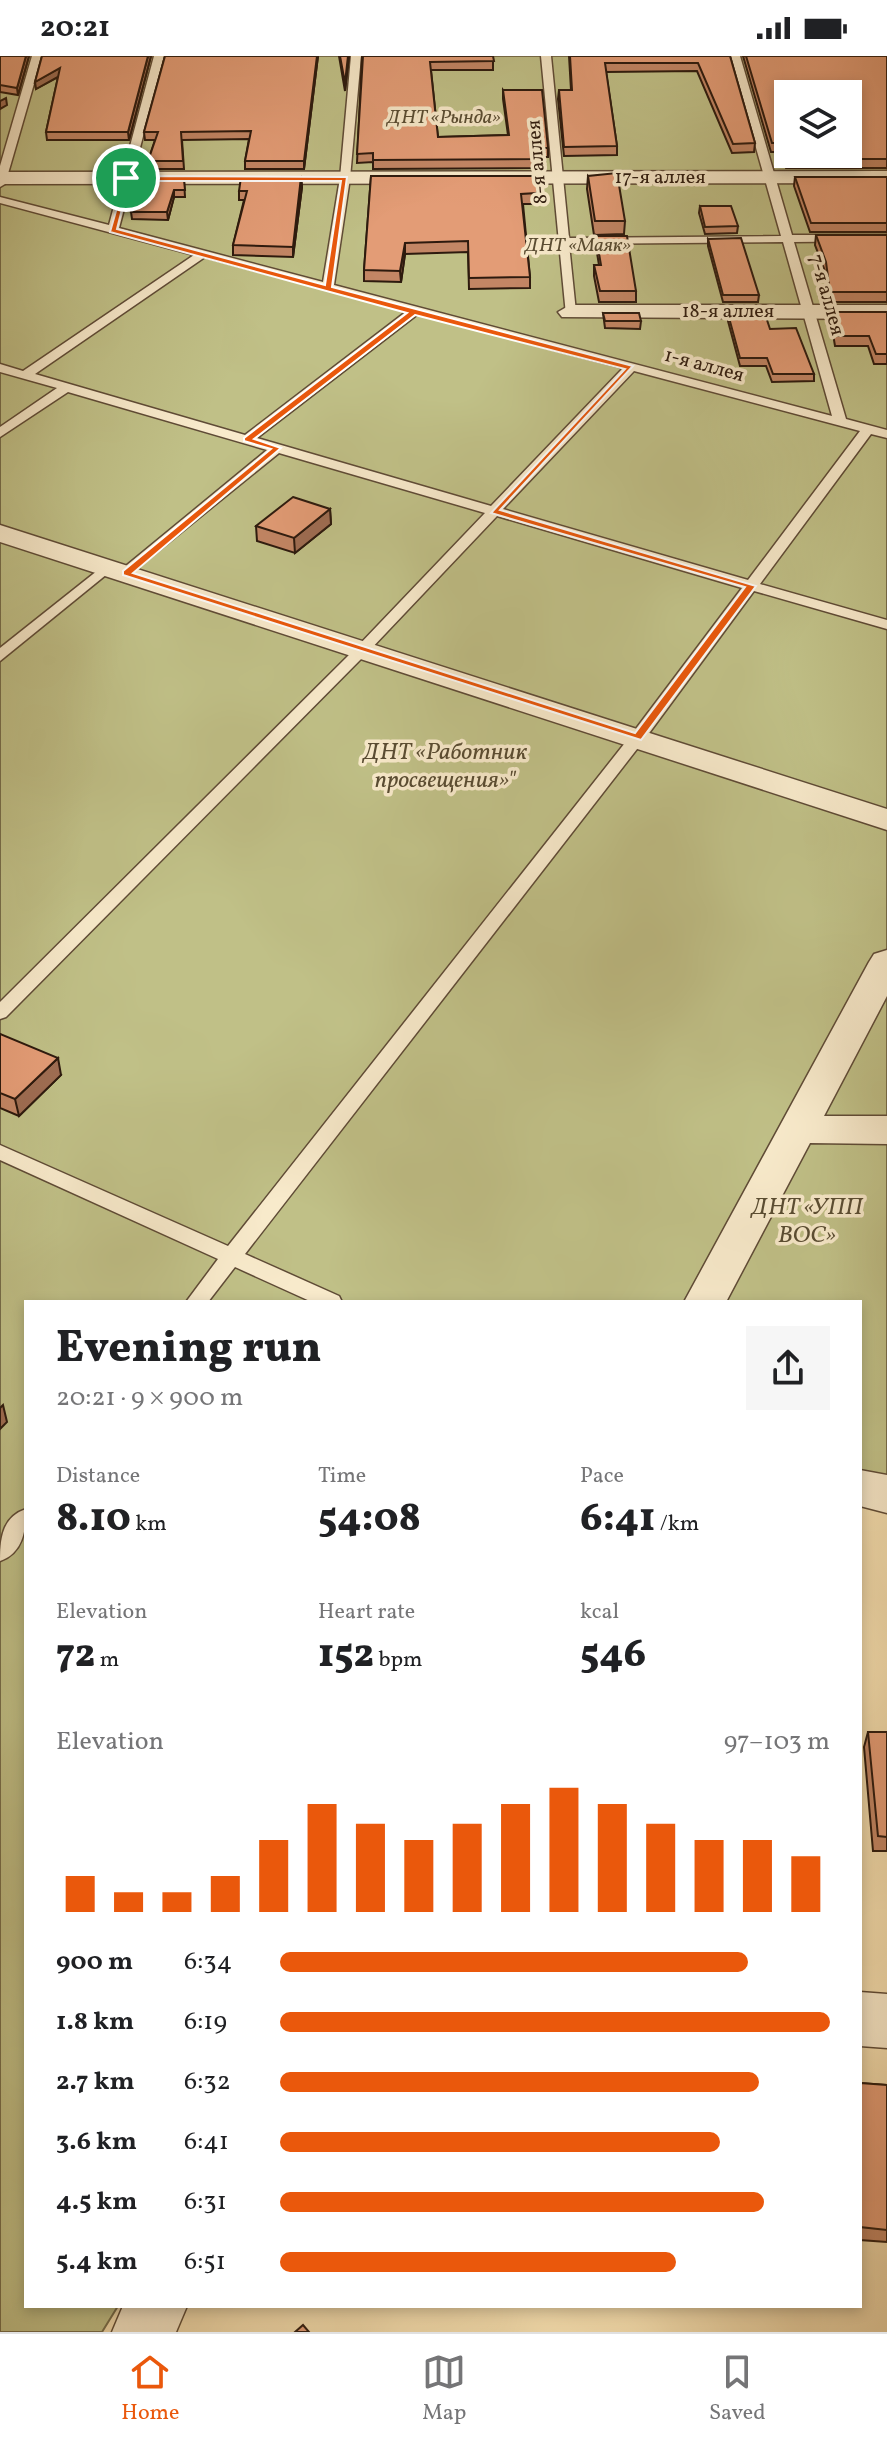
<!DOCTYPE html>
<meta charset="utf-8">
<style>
:root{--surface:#fff;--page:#f6f6f6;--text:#202124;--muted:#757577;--line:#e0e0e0;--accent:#ea580c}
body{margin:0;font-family:Vollkorn,serif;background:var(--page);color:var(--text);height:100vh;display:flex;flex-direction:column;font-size:30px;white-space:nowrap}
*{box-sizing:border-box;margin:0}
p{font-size:26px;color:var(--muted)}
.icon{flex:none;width:44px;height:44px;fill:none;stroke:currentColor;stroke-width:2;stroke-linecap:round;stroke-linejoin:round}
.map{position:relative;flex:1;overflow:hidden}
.sheet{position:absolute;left:24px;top:1244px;width:838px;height:1008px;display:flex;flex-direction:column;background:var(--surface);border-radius:0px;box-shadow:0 4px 12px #0003}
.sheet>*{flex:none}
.buttons{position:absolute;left:774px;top:24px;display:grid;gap:16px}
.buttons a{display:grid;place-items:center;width:88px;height:88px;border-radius:0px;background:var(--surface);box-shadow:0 4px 12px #0003;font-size:40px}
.pin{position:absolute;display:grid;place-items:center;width:68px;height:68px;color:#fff;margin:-34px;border:4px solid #fff;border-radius:50%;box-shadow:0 2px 8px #0007}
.round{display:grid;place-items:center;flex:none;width:84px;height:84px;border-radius:0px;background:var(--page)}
.headline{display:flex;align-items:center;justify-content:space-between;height:136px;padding:0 32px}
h1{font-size:44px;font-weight:800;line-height:60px}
.stats{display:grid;grid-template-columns:repeat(3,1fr);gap:12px;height:136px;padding:8px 32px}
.stats div{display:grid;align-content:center}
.stats b{font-size:40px;font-weight:800}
.stats small{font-size:22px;font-weight:400}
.stats p{font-size:22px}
.chart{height:224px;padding:16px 32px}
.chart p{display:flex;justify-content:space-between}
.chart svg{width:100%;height:144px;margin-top:8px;stroke:var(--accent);stroke-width:6}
ul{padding:0 32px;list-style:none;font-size:26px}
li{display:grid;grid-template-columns:128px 96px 1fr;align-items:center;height:60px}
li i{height:20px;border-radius:10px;background:var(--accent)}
.status{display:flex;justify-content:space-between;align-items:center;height:56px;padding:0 40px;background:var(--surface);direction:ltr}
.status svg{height:22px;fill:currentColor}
.tabs{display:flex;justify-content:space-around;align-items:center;height:112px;border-top:2px solid var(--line);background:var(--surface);font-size:22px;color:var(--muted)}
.tabs a{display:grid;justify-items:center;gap:4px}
.tabs .current{color:var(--accent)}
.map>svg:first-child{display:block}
</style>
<div class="status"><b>20:21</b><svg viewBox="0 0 49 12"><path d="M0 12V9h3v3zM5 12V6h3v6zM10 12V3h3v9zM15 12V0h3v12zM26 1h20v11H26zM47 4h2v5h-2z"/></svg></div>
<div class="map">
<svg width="887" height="2276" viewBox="0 0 887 2276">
<rect width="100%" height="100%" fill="#f4deaf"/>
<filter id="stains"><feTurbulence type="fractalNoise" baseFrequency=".0025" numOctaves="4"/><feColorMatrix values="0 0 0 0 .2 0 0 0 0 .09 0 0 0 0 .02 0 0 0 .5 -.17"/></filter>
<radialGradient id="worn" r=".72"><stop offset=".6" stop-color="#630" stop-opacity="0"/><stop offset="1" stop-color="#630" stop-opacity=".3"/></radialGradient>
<path fill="#c0c087" stroke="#766d4a" stroke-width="2" fill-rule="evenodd" d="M 0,0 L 887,0 L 887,1442 L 860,1437 L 860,1246 L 26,1246 L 26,2250 L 118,2250 L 102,2276 L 0,2276 ZM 788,38 L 848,38 L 848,98 L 788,98 Z"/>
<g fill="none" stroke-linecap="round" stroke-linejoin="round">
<g stroke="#5f4b36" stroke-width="3">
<g id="service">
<path d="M 32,0 L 42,0 L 5,128 L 0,131 L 0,110 Z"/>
<path d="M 154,0 L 164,0 L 119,172 L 323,226 L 340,122 L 351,0 L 361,0 L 350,122 L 334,229 L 832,360 L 783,186 L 569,188 L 576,256 L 566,259 L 541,0 L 551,0 L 569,182 L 781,180 L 730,0 L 740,0 L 792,179 L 887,179 L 887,185 L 794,186 L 846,363 L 887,374 L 887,382 L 871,378 L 760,528 L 887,564 L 887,573 L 754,535 L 644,684 L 245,1198 L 339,1240 L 342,1246 L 312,1246 L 235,1211 L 208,1246 L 186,1246 L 218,1203 L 0,1104 L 0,1089 L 228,1190 L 632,678 L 742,532 L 497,460 L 368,596 L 6,961 L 0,963 L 0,946 L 358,590 L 485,457 L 279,397 L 126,521 L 119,517 L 121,514 L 267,394 L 68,336 L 0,381 L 0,371 L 57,332 L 0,316 L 0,308 L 23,315 L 194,199 L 0,147 L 0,141 L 109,169 ZM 205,201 L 407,255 L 245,379 L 35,318 ZM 418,258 L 623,312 L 491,450 L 257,382 ZM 634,315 L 860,375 L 748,524 L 503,453 Z"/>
<path d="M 107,507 L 114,511 L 112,514 L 0,605 L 0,592 Z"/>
<path d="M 26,1453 C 26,1474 23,1497 0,1505 C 0,1483 2,1461 26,1453 Z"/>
</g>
</g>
<g stroke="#5f4b36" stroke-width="3">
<g id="minor">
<path d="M 887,115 L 887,127 L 0,128 L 2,116 Z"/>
<path d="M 570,249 L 887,249 L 887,263 L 562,261 L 558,256 Z"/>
<path d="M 0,469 L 887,753 L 887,774 L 0,486 Z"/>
<path d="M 887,894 L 887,940 L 824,1060 L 887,1060 L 887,1088 L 810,1087 L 726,1246 L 684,1246 L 869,906 L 874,898 Z"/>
<path d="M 860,1414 L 887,1419 L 887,1457 L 860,1450 Z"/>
<path d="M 860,1936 L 887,1938 L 887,1992 L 860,1990 Z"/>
<path d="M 123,2250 L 187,2250 L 176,2276 L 112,2276 Z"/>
</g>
</g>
<use href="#service" fill="#f8eacb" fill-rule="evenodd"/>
<use href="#minor" fill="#f8eacb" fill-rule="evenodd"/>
</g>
<g fill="#c38665" stroke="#2d1a0e" stroke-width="2">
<path d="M 0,0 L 29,0 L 18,39 L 0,36 Z"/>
<path d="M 42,0 L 151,0 L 129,84 L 47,84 L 46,76 L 58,21 L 36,33 L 35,26 Z"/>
<path d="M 165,0 L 318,0 L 304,113 L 245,113 L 245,105 L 249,83 L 182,84 L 184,113 L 149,113 L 148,105 L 155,84 L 145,84 L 144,76 Z"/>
<path d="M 339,0 L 349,0 L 345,35 Z"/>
<path d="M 362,0 L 493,0 L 493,14 L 431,14 L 438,81 L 508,79 L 503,43 L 503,34 L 548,92 L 548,101 L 536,101 L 536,112 L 373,113 L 373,106 L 357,107 Z"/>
<path d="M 569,0 L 730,0 L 755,87 L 754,96 L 732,97 L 697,15 L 606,16 L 617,90 L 617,99 L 564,100 L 558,43 L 559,34 L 571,34 Z"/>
<path d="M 743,0 L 887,0 L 887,112 L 786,112 L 779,96 L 771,96 Z"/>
<path d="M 371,120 L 537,120 L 537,148 L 523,148 L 530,221 L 530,232 L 469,233 L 468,196 L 405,198 L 401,226 L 364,225 L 364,214 Z"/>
<path d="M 588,120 L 625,165 L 624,178 L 594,179 L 587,133 Z"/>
<path d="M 301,121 L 302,131 L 293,201 L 233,199 L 233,189 L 244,144 L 239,144 L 239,135 Z"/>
<path d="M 795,121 L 887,121 L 887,176 L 810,176 L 794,130 Z"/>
<path d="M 184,124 L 185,141 L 174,141 L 168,164 L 132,163 L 131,156 Z"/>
<path d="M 700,150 L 738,170 L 737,177 L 705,178 L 699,157 Z"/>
<path d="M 816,179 L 887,179 L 887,246 L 829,246 L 825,215 L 815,189 Z"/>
<path d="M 596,180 L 636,235 L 636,246 L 599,246 L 594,220 L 594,209 L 599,209 L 596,191 Z"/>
<path d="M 708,183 L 759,239 L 758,246 L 723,246 L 708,190 Z"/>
<path d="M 833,256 L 887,256 L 887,308 L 874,308 L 868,290 L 835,290 L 831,266 Z"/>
<path d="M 603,257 L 641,265 L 640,273 L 605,272 Z"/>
<path d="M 728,258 L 770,273 L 814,318 L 814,325 L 772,326 L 766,310 L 740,310 L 728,265 Z"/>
<path d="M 330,453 L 331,468 L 295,497 L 257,485 L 256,470 Z"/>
<path d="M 0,978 L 61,1019 L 19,1060 L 0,1052 Z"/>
<path d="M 868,1676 L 887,1676 L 887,1795 L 873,1795 L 864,1691 Z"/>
<path d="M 860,2027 L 887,2029 L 887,2186 L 860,2184 Z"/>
</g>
<g fill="#9f6d53" stroke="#2d1a0e" stroke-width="2">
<path d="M 26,0 L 29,0 L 18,39 L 17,32 Z"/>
<path d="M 148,0 L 151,0 L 129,84 L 128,76 Z"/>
<path d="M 317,0 L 318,0 L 304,113 L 304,105 Z"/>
<path d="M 348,0 L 349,0 L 345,35 L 345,27 Z"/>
<path d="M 60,12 L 61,19 L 36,33 L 35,26 Z"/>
<path d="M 6,42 L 7,49 L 0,53 L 0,45 Z"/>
<path d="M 301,121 L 302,131 L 293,201 L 293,191 Z"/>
<path d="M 174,134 L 174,141 L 168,164 L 167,156 Z"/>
<path d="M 405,187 L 405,198 L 401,226 L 400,215 Z"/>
<path d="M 330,453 L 331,468 L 295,497 L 294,482 Z"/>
<path d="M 58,1002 L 61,1019 L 19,1060 L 15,1043 Z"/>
<path d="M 3,1349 L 7,1366 L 0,1373 L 0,1352 Z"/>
</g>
<g fill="#e39c76" stroke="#2d1a0e" stroke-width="2" fill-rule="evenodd">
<path d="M 0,0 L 26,0 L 17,32 L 0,29 Z"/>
<path d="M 42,0 L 148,0 L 128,76 L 46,76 L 60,12 L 35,26 Z"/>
<path d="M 165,0 L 317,0 L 304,105 L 245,105 L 251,75 L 181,76 L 183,105 L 148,105 L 158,76 L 144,76 Z"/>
<path d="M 340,0 L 348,0 L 345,27 Z"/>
<path d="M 363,0 L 493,0 L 494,5 L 430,6 L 438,81 L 509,79 L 503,34 L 542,34 L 548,92 L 536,92 L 536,103 L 373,104 L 373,97 L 357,98 Z"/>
<path d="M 570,0 L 730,0 L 755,87 L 733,88 L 698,7 L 605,7 L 617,90 L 564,91 L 559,34 L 572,34 Z"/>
<path d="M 746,0 L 887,0 L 887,103 L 788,103 L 780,87 L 772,87 ZM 788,38 L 848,38 L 848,98 L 788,98 Z"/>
<path d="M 617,117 L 625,165 L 595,165 L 588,120 Z"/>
<path d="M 371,120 L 537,120 L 537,137 L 521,138 L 530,221 L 469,222 L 468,185 L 405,187 L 400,215 L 364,214 Z"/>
<path d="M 241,121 L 301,121 L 293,191 L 233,189 L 247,135 L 239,135 Z"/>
<path d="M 795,121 L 887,121 L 887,167 L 811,167 Z"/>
<path d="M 142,124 L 184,124 L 185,134 L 174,134 L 167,156 L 131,156 Z"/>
<path d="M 700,150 L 731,150 L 738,170 L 705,171 Z"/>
<path d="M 816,179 L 887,179 L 887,236 L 830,236 L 826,206 Z"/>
<path d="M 596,180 L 627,180 L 636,235 L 600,235 L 594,209 L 601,209 Z"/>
<path d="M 741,182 L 759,239 L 723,239 L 708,183 Z"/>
<path d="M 833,256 L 887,256 L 887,298 L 876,298 L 869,280 L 836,280 Z"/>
<path d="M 603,257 L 639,257 L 641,265 L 605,265 Z"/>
<path d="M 728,258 L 765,258 L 770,273 L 796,272 L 814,318 L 773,318 L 767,302 L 740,302 Z"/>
<path d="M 293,441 L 330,453 L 294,482 L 256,470 Z"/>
<path d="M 0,978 L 58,1002 L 15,1043 L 0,1037 Z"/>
<path d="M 868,1676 L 887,1676 L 887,1781 L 878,1780 Z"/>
<path d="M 860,2027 L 887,2029 L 887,2174 L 860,2171 Z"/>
<path d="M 303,2269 L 309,2276 L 295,2276 Z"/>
</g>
<path fill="#ea580c" stroke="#fff" stroke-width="2" fill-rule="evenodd" d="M 126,120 L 347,121 L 332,231 L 633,310 L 500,454 L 756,530 L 641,684 L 123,519 L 123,515 L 271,393 L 244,385 L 244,382 L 407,257 L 110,176 ZM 129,125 L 341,125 L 325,229 L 117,173 ZM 415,259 L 625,313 L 491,457 L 745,531 L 635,677 L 133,517 L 281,392 L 254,383 Z"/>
<g text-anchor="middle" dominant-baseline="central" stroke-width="7" stroke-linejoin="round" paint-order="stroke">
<g font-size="20" font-style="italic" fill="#594c32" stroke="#f8eacb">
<text x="444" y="62">ДНТ «Рында»</text>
<text x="578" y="190">ДНТ «Маяк»</text>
</g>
<g font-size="20" fill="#2d1a0e" stroke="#f8eacb">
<text transform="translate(538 106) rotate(-95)">8-я аллея</text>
<text x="660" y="122">17-я аллея</text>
<text transform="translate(826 239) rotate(74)">7-я аллея</text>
<text x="728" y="256">18-я аллея</text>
<text transform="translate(704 310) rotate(15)">1-я аллея</text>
</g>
<g font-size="24" font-style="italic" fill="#594c32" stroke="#f8eacb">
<text x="445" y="697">ДНТ «Работник<tspan x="445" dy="28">просвещения»"</tspan></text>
<text x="807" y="1152">ДНТ «УПП<tspan x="807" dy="28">ВОС»</tspan></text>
</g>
</g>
<rect width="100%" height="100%" filter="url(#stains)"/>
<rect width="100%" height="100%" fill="url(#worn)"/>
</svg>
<div class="buttons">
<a><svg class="icon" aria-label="layers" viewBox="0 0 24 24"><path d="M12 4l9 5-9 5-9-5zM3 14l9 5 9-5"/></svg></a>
</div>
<div class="pin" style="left:126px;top:122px;background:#1e9e55"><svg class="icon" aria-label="arrive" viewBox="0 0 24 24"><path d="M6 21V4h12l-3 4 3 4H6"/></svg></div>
<section class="sheet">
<div class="headline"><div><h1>Evening run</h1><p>20:21 · 9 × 900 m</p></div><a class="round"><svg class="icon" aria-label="share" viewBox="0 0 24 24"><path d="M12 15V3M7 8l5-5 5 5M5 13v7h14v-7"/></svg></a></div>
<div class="stats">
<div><p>Distance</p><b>8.10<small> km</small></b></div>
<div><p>Time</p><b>54:08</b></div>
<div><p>Pace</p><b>6:41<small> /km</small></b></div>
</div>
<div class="stats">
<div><p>Elevation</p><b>72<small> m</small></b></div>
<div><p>Heart rate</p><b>152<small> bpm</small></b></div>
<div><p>kcal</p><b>546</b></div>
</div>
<div class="chart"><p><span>Elevation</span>97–103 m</p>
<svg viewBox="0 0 160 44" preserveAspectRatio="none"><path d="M5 44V33M15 44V38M25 44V38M35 44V33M45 44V22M55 44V11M65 44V17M75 44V22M85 44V17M95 44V11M105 44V6M115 44V11M125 44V17M135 44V22M145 44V22M155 44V27"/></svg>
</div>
<ul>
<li><b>900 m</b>6:34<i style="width:85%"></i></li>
<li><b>1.8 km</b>6:19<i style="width:100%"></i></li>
<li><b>2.7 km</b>6:32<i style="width:87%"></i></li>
<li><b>3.6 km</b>6:41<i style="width:80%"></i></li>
<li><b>4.5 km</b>6:31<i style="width:88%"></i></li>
<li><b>5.4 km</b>6:51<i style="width:72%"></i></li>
</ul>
</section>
</div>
<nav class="tabs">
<a class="current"><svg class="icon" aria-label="home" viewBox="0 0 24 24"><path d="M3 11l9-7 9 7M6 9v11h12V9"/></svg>Home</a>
<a><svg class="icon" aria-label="map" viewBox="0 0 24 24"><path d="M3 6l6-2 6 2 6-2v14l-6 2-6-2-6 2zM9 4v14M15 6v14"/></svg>Map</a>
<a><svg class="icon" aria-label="saved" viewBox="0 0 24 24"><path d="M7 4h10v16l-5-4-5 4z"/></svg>Saved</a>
</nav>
